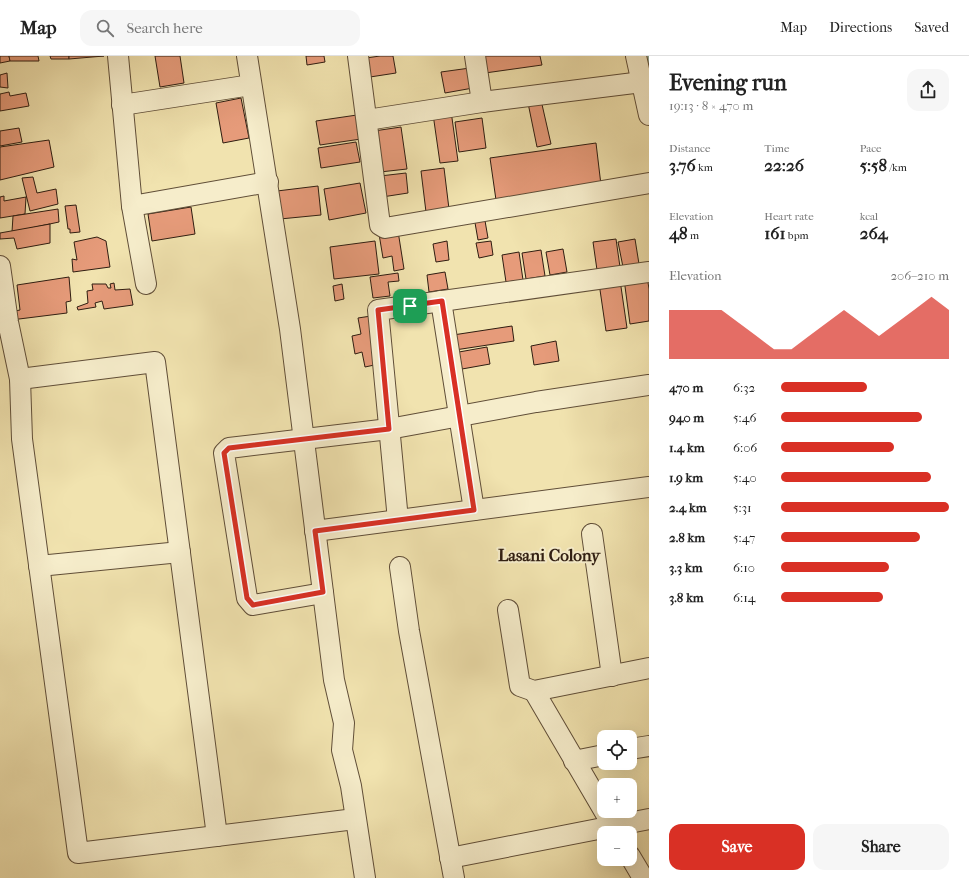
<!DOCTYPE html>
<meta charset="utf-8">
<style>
:root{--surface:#fff;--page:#f6f6f6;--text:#222;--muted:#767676;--line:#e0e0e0;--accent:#d93025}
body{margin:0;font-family:"IM FELL French Canon",serif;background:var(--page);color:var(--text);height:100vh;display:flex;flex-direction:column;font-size:15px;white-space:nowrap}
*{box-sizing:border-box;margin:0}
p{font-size:13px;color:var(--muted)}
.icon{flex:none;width:22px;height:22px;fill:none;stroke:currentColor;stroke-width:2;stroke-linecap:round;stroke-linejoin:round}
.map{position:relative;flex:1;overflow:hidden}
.details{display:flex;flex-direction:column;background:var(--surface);width:320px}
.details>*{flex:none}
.tools{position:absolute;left:597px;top:674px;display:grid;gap:8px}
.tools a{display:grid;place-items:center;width:40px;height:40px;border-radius:8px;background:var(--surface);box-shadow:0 4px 16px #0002;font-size:20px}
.pin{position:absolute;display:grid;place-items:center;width:34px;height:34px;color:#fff;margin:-17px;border-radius:8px;box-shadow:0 2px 6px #0006}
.round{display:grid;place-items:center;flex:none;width:42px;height:42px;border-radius:12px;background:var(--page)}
.head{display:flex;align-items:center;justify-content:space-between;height:68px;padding:0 20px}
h1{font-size:22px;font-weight:700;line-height:30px}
.stats{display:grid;grid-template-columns:repeat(3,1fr);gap:6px;height:68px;padding:4px 20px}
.stats div{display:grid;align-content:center}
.stats b{font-size:17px;font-weight:700}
.stats small{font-size:11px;font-weight:400}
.stats p{font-size:11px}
.chart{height:112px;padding:8px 20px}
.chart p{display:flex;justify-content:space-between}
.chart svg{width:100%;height:72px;margin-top:4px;fill:var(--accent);opacity:.7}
.cta{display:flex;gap:8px;margin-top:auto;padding:8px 20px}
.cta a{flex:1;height:46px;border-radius:12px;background:var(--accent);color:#fff;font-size:16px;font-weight:700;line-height:46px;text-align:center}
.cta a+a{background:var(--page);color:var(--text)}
ul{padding:0 20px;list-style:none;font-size:13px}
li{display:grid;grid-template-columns:64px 48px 1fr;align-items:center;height:30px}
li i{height:10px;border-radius:5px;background:var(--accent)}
header{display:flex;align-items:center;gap:24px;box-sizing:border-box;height:56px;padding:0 20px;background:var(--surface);border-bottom:1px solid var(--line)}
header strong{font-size:19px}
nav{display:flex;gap:22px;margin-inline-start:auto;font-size:14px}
.search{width:280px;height:36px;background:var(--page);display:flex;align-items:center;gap:10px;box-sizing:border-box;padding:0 14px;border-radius:12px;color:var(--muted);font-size:15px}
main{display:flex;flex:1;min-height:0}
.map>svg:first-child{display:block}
</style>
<header>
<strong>Map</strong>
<div class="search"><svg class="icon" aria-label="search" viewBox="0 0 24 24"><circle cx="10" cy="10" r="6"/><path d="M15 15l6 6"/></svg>Search here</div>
<nav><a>Map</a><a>Directions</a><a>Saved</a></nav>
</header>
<main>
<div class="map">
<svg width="649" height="822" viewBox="0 0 649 822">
<rect width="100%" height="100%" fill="#f1e3af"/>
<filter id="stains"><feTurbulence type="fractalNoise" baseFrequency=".005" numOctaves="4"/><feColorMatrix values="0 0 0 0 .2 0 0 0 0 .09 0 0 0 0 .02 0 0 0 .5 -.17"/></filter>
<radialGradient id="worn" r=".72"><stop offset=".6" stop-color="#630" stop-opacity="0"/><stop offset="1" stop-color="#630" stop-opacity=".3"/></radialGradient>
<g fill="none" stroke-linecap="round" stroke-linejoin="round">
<path stroke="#9bbead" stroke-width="15" d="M 647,0 L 649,10"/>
</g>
<g fill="#e69b7a" stroke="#2f1d11">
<path d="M 0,0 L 9,0 L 10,5 L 0,7 Z"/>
<path d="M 9,0 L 38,0 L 39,5 L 10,5 Z"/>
<path d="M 50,0 L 69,0 L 69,3 L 51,3 Z"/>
<path d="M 69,0 L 104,0 L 69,3 Z"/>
<path d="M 155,0 L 180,0 L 184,27 L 160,31 Z"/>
<path d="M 306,0 L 324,0 L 325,6 L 307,9 Z"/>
<path d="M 380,0 L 393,0 L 396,17 L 370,21 L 366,2 Z"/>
<path d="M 483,0 L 540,0 L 542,9 L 485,17 Z"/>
<path d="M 470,12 L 473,32 L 445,37 L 441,16 Z"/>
<path d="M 7,17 L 8,32 L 0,31 L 0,19 Z"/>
<path d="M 9,36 L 10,40 L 26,37 L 29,50 L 0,55 L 0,38 Z"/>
<path d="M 241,42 L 249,82 L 223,87 L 216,47 Z"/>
<path d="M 541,44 L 551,88 L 537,91 L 528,47 Z"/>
<path d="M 451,55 L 458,105 L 440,107 L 433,58 Z"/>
<path d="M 357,59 L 361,83 L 320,89 L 316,65 Z"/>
<path d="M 482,62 L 486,92 L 459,96 L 455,66 Z"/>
<path d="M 401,71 L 407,113 L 380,116 L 374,75 Z"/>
<path d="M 19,72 L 22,86 L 0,90 L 0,75 Z"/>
<path d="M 49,84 L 54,111 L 0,124 L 0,91 Z"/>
<path d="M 356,86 L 360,106 L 321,112 L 318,92 Z"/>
<path d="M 596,87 L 601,129 L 496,144 L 490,102 Z"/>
<path d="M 444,112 L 449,153 L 426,156 L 421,115 Z"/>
<path d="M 406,117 L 408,137 L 382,141 L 380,120 Z"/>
<path d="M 33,121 L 37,137 L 56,133 L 58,148 L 30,155 L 22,122 Z"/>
<path d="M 360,127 L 366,157 L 329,164 L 324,133 Z"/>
<path d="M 318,130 L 321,159 L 280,163 L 277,135 Z"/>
<path d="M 4,140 L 4,145 L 26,141 L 25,158 L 0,162 L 0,141 Z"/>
<path d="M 76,149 L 80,176 L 70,177 L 70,173 L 68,173 L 65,150 Z"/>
<path d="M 191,151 L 195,178 L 152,185 L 148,158 Z"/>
<path d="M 58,153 L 59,166 L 12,176 L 13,160 Z"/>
<path d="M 484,159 L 488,182 L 478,184 L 474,161 Z"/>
<path d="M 50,168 L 50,187 L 17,193 L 14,182 L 0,183 L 0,177 Z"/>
<path d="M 398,175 L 404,213 L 394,215 L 392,200 L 383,202 L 379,178 Z"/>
<path d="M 97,181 L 106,185 L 110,211 L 73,216 L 72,203 L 77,204 L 74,186 Z"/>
<path d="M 616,183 L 620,211 L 597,214 L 593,186 Z"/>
<path d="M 635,183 L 639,208 L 623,211 L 618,186 Z"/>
<path d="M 375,185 L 379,218 L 334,223 L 330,191 Z"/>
<path d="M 447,185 L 449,204 L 436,206 L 433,188 Z"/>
<path d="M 491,185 L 493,199 L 479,202 L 476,187 Z"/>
<path d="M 563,193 L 567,216 L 550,219 L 546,196 Z"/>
<path d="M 541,194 L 545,220 L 526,223 L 522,197 Z"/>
<path d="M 519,196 L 523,224 L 506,226 L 502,199 Z"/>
<path d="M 445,216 L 448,233 L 429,236 L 427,219 Z"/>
<path d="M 398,217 L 399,225 L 388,226 L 390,240 L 373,242 L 370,221 Z"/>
<path d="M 647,220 L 649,233 L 649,265 L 630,268 L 624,223 Z"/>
<path d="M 69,221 L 71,245 L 66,246 L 67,257 L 11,264 L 10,256 L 20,254 L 17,229 Z"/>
<path d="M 620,224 L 627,272 L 606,275 L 599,227 Z"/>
<path d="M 114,227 L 115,234 L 130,233 L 133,249 L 104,253 L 102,245 L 95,247 L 96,251 L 78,254 L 77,251 L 88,247 L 87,235 L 93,234 L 92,228 L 106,228 L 108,232 L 111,232 L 110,228 Z"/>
<path d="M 342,228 L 344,243 L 335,245 L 333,230 Z"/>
<path d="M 371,260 L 379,308 L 365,311 L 362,296 L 355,298 L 352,280 L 361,278 L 358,262 Z"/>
<path d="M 512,270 L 514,285 L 455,294 L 453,279 Z"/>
<path d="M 556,285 L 559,305 L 534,309 L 531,290 Z"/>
<path d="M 487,291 L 490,308 L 462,313 L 459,296 Z"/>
</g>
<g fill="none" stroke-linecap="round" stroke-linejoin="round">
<g stroke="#604e38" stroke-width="22">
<g id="minor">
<path d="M 118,0 L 132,150 L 146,228"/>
<path d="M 247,0 L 290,273 L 334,624 L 344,667 L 342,694 L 351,730 L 365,822"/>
<path d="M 358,0 L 380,169 L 385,172 L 649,127"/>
<path d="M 475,0 L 482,46"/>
<path d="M 636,0 L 649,59"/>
<path d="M 122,49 L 251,29"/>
<path d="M 367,64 L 482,46 L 642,26"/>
<path d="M 132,150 L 268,126"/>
<path d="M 0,210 L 8,266 L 20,323 L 22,383 L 78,797 L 355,763"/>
<path d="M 441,245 L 474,454"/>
<path d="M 20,323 L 155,306 L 217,780"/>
<path d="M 398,464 L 378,254 L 649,216"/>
<path d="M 315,475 L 649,431"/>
<path d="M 592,478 L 612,620"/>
<path d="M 39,510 L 180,496"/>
<path d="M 400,511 L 409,575 L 454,822"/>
<path d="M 323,537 L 253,549 L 247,542 L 224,397 L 229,392 L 389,373 L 536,346 L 649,329"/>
<path d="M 508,554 L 520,630 L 534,635 L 649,612"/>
<path d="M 534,635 L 617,777"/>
<path d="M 630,693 L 649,690"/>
<path d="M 574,705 L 604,699"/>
<path d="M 630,800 L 643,822"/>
<path d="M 450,802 L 649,763"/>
</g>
</g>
<use href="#minor" stroke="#f6edcb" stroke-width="20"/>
</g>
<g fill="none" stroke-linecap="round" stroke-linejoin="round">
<g stroke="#fff" stroke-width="8">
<path id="route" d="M 442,245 L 474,454 L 315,475 L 323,536 L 253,549 L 247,542 L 224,397 L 229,392 L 389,373 L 378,254 Z"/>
</g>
<use href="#route" stroke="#d93025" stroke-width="5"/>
</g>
<g text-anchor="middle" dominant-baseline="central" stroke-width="4" stroke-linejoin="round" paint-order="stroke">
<g font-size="17" font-weight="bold" fill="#2f1d11" stroke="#f6edcb">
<text x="549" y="499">Lasani Colony</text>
</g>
</g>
<rect width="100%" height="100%" filter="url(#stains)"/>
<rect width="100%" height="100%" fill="url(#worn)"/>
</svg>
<div class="tools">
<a><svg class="icon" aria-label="locate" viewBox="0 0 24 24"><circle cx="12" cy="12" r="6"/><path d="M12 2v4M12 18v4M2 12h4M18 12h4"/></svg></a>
<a>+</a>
<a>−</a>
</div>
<div class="pin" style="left:410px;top:250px;background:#1e9e55"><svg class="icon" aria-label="arrive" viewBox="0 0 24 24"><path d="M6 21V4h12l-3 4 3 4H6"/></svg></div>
</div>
<section class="details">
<div class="head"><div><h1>Evening run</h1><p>19:13 · 8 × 470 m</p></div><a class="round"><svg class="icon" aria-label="share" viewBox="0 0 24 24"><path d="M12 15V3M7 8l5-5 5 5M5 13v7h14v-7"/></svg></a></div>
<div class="stats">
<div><p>Distance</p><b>3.76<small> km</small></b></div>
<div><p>Time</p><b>22:26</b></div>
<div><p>Pace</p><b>5:58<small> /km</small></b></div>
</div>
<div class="stats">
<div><p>Elevation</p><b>48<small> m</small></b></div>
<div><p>Heart rate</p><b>161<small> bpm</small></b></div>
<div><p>kcal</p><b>264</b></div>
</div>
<div class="chart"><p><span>Elevation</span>206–210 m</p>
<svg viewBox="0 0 160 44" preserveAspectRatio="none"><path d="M0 44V14L10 14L20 14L30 14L40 22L50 30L60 38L70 38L80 30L90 22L100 14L110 22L120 30L130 22L140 14L150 6L160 14V44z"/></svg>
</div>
<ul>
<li><b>470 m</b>6:32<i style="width:51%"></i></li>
<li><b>940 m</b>5:46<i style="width:84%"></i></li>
<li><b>1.4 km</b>6:06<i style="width:67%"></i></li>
<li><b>1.9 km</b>5:40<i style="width:89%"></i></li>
<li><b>2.4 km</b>5:31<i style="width:100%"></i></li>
<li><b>2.8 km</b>5:47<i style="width:83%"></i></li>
<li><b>3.3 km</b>6:10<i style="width:64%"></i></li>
<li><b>3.8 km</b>6:14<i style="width:61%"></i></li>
</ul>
<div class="cta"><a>Save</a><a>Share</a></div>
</section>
</main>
